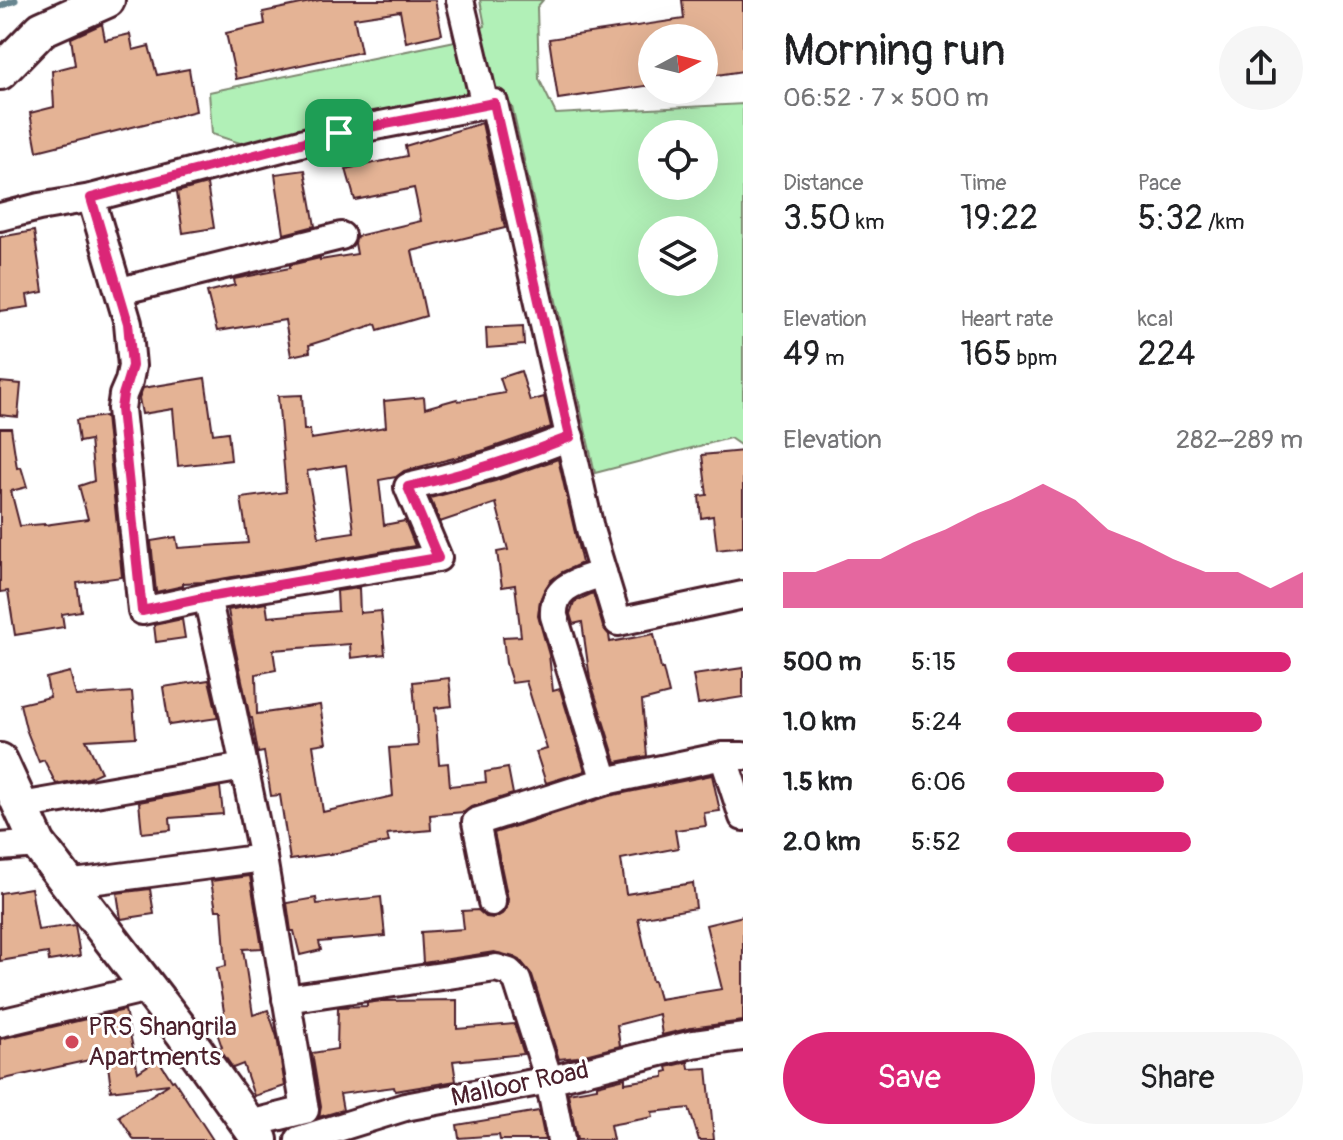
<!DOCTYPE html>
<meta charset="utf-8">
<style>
:root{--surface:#fff;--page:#f6f6f6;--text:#202124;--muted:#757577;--accent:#db2777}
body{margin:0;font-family:Pangolin,sans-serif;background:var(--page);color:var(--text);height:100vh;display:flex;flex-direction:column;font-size:30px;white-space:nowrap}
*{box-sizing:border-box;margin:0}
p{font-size:26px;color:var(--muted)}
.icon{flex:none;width:44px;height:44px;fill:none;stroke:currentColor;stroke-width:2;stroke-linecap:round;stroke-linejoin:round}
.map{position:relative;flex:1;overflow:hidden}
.side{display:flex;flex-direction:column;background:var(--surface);width:600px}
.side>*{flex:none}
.needle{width:52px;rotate:83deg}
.tools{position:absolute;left:638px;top:24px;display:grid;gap:16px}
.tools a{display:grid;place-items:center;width:80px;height:80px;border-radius:50%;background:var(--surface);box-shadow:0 8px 32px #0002;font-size:40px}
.pin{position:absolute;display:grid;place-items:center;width:68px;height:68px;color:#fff;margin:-34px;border-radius:16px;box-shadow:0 4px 12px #0006}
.round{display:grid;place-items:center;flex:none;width:84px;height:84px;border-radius:42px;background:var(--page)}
.summary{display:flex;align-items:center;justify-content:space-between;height:136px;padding:0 40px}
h1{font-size:44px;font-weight:600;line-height:60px}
.figures{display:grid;grid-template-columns:repeat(3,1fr);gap:12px;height:136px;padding:8px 40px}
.figures div{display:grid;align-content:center}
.figures b{font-size:34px;font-weight:600}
.figures small{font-size:22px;font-weight:400}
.figures p{font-size:22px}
.chart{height:224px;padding:16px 40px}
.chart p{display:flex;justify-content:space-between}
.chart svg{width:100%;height:144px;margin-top:8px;fill:var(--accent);opacity:.7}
.button{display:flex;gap:16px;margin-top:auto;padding:16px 40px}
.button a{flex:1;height:92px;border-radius:48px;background:var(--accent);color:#fff;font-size:32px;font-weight:600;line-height:92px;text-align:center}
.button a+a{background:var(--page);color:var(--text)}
ul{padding:0 40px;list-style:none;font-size:26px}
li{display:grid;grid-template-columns:128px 96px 1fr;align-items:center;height:60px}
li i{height:20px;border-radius:10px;background:var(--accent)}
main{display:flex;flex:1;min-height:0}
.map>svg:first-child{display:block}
</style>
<main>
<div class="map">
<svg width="743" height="1140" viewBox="0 0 743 1140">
<rect width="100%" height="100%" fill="#fff"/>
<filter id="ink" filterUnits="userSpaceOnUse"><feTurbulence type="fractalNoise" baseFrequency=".0125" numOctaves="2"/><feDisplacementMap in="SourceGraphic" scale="16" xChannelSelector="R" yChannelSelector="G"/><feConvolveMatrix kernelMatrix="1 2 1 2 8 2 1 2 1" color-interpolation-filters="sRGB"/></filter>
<g filter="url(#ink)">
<path fill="#b1f0b7" stroke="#7e8871" stroke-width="2" fill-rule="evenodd" d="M 480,0 L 543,0 L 537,7 L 539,79 L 556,114 L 743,104 L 743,447 L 730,438 L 595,473 L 512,107 L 499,88 L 246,145 L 212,134 L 209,92 L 455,41 L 485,26 ZM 652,134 L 704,134 L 704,186 L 652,186 ZM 652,230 L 704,230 L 704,282 L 652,282 Z"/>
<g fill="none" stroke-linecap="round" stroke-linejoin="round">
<path stroke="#678690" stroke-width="7" d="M 0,6 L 15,0"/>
</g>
<g fill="#e4b395" stroke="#4a1f2b" stroke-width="2" fill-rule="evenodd">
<path d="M 320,0 L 435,0 L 442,34 L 406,42 L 400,11 L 354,18 L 361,52 L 236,79 L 226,33 L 265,24 L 263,12 Z"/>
<path d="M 682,0 L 743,0 L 743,71 L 704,77 L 704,38 L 652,38 L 652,85 L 558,99 L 549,39 L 684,19 Z"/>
<path d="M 102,24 L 105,40 L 130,34 L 133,50 L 149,46 L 157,75 L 189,69 L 196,111 L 37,151 L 30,113 L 54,107 L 52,71 L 75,65 L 71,38 Z"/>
<path d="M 482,123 L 505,228 L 412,251 L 426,316 L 378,330 L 376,324 L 309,345 L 310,352 L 291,356 L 285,320 L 217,331 L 207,292 L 235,285 L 234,279 L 290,268 L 290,265 L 320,258 L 320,260 L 357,254 L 355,243 L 357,236 L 421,221 L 414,188 L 355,200 L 346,169 L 407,156 L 405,146 Z"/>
<path d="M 305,170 L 315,226 L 284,234 L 275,174 Z"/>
<path d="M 207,184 L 214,228 L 183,233 L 177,192 Z"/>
<path d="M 34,231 L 43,292 L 27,295 L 29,307 L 0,311 L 0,237 Z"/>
<path d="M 523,326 L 524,345 L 487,348 L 486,328 Z"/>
<path d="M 521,371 L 530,401 L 544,397 L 551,427 L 485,450 L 404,471 L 396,477 L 379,480 L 384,525 L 405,521 L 415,546 L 203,582 L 183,583 L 183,586 L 156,592 L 151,541 L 176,537 L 178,548 L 248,543 L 241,498 L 286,492 L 278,396 L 302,395 L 304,430 L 310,430 L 311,439 L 386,427 L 384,401 L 424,397 L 425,408 L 457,399 L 458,401 L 505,393 L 500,378 ZM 346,465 L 354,532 L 319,537 L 307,471 Z"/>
<path d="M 205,378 L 213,434 L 228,432 L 231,460 L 178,466 L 173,409 L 142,414 L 139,398 L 143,388 Z"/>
<path d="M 0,382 L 21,384 L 18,417 L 0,415 Z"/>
<path d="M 106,416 L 122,577 L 77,583 L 81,611 L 62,614 L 64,627 L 15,635 L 8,591 L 0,592 L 0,428 L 11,428 L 17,468 L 21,467 L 27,487 L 11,491 L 20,526 L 44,524 L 44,525 L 88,519 L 79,486 L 94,481 L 90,440 L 79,442 L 76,420 Z"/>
<path d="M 743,451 L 743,547 L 717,550 L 713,516 L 701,518 L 699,496 L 707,495 L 702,455 Z"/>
<path d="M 558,459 L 582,563 L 562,572 L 550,581 L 540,600 L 538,616 L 549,655 L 553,691 L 560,689 L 585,771 L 546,783 L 536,752 L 547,749 L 526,681 L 512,683 L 506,663 L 503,637 L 521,636 L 515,585 L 502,587 L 497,552 L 508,550 L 496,503 L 440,522 L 430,498 L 495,481 Z"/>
<path d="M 359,588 L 360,613 L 381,611 L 385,654 L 351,658 L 350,644 L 273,650 L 276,670 L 256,674 L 257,714 L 320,705 L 326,743 L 313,745 L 323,812 L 393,796 L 389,748 L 418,746 L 413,682 L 449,678 L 452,706 L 435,708 L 439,764 L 448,763 L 450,786 L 486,782 L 485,772 L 508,768 L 513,794 L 471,807 L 464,812 L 430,815 L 431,830 L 387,834 L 389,842 L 343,852 L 290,860 L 280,795 L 271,796 L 264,752 L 258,753 L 252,718 L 250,718 L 233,638 L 228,610 L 266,603 L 268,617 L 338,611 L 337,591 Z"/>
<path d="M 593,593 L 603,627 L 609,635 L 610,642 L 654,634 L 661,669 L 663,669 L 669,694 L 642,701 L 647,756 L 616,762 L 590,679 L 582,622 L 573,624 L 570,614 L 574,602 Z"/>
<path d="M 182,619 L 185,638 L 156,642 L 154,625 Z"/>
<path d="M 743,668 L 743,697 L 698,704 L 693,675 Z"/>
<path d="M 70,672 L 76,696 L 132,692 L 136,737 L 86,740 L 101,772 L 88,778 L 56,784 L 44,760 L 39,762 L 26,729 L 20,704 L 50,697 L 46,678 Z"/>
<path d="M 209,680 L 218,718 L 169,725 L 163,687 Z"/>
<path d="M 712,775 L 720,811 L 704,813 L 706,826 L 675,830 L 678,848 L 621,859 L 626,894 L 693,883 L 696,908 L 638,918 L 652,981 L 654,981 L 659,999 L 722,989 L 706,925 L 743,916 L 743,1021 L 691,1028 L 662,1035 L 659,1014 L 617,1025 L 620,1046 L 577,1057 L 559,1059 L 532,975 L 520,960 L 514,957 L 494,952 L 423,963 L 421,932 L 464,929 L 462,911 L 478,910 L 486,917 L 494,918 L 502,914 L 507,908 L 508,899 L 494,833 L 609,796 Z"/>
<path d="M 220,787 L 223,814 L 170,818 L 171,830 L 142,833 L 139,802 Z"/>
<path d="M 250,876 L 262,948 L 243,949 L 253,1015 L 268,1010 L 277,1037 L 285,1086 L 254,1096 L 243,1064 L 233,1068 L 219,1048 L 222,1047 L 215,1027 L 226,1024 L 217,968 L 226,966 L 222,910 L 216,910 L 211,881 Z"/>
<path d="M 31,888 L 38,930 L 75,925 L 80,956 L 49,961 L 48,953 L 0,961 L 0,893 Z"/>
<path d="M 150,889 L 154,914 L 121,919 L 117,893 Z"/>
<path d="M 381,897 L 385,936 L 319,942 L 321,950 L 300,955 L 294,931 L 291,931 L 287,903 L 316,898 L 317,904 Z"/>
<path d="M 457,1000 L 457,1029 L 514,1024 L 524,1054 L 453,1061 L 456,1081 L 395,1091 L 394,1087 L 340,1094 L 343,1110 L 319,1117 L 321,1107 L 312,1053 L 337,1049 L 338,1007 L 367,1006 L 367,1003 L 382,1001 Z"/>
<path d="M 125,1010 L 138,1072 L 158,1059 L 172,1081 L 174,1080 L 213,1140 L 134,1140 L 119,1116 L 169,1084 L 109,1091 L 111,1090 L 107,1056 L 0,1080 L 0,1039 Z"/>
<path d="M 688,1062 L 689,1069 L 707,1068 L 714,1140 L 699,1140 L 689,1108 L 652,1112 L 653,1117 L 610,1125 L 613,1140 L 577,1140 L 568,1093 L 597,1088 L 597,1085 L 625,1078 L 625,1083 L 664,1077 L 664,1072 L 668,1071 L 667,1067 Z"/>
<path d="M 539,1111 L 545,1140 L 500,1140 L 499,1135 L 459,1138 L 457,1125 Z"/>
</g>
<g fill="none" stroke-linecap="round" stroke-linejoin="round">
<g stroke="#4a1f2b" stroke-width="32">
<g id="minor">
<path d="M 460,0 L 485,105"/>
<path d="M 91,198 L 128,323 L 132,366 L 129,381 L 123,395 L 121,409 L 142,611 L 207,597 L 438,558 L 408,487 C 463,475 517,458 570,437"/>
<path d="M 0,217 L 39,207 L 91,198 L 339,133 L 494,103 L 591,533 L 618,622 L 743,595"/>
<path d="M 120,291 L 341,236"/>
<path d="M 603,573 C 580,581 552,585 554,616 L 605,781"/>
<path d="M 207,597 L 232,708 L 263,858 L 305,1110 L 249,1124"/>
<path d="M 723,756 L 743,817"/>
<path d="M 21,806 L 244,767"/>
<path d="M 0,847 L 38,844"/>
<path d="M 67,884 L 263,858"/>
<path d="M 492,902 L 476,822 L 605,781 L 723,756 L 743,756"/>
<path d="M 286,999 L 496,968 L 509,972 L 517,980 L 549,1080 L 561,1140"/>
<path d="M 0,1023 L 148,988"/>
<path d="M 299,1140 L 405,1107 L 549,1080 L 693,1044 L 743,1037"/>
</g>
</g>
<g stroke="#4a1f2b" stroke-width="40">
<g id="major">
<path d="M 0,72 L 42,29 L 107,0"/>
<path d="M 0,761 L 38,844 L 184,1034 L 260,1140"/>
</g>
</g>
<use href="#minor" stroke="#fff" stroke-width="26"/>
<use href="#major" stroke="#fff" stroke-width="34"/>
</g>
</g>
<g fill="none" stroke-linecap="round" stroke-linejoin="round" filter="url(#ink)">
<g stroke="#fff" stroke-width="16">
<path id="route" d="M 494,103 L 570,437 C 517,458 463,475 408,487 L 438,558 L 207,597 L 142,611 L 121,409 L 123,395 L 132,366 L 128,323 L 91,198 L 339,133 Z"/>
</g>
<use href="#route" stroke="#db2777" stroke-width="10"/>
</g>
<circle fill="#d1495b" stroke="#fff" stroke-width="3" cx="72" cy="1042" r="8"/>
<g text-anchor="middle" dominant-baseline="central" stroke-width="6" stroke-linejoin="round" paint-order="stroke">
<g font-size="26" fill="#4a1f2b" stroke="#fff" text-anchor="start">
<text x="88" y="1027">PRS Shangrila<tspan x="88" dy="30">Apartments</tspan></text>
</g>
<g font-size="26" fill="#4a1f2b" stroke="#fff">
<text transform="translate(520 1084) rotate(-12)">Malloor Road</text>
</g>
</g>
</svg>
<div class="tools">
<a><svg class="needle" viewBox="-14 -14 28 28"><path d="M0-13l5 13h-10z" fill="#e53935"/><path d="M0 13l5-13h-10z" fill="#757577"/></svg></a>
<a><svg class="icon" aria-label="locate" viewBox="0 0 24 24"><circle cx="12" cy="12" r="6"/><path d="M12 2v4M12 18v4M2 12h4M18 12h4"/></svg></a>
<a><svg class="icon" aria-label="layers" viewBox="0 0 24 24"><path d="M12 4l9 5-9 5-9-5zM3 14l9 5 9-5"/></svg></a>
</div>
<div class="pin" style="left:339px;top:133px;background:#1e9e55"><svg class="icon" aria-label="arrive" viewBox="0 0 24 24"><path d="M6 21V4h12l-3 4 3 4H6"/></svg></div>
</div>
<section class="side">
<div class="summary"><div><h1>Morning run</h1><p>06:52 · 7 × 500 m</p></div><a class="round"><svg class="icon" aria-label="share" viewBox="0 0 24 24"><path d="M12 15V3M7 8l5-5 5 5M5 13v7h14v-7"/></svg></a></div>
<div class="figures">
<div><p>Distance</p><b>3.50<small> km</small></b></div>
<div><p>Time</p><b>19:22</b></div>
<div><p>Pace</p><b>5:32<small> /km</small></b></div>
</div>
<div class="figures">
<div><p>Elevation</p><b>49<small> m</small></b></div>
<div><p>Heart rate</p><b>165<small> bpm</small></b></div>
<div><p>kcal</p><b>224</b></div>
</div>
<div class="chart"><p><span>Elevation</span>282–289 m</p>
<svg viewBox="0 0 160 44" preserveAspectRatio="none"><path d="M0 44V33L10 33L20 29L30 29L40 24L50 20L60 15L70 11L80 6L90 11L100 20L110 24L120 29L130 33L140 33L150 38L160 33V44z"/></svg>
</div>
<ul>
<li><b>500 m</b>5:15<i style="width:96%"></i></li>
<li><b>1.0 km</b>5:24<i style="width:86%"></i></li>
<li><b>1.5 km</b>6:06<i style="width:53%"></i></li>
<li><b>2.0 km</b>5:52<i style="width:62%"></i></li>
</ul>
<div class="button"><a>Save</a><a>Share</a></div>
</section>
</main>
